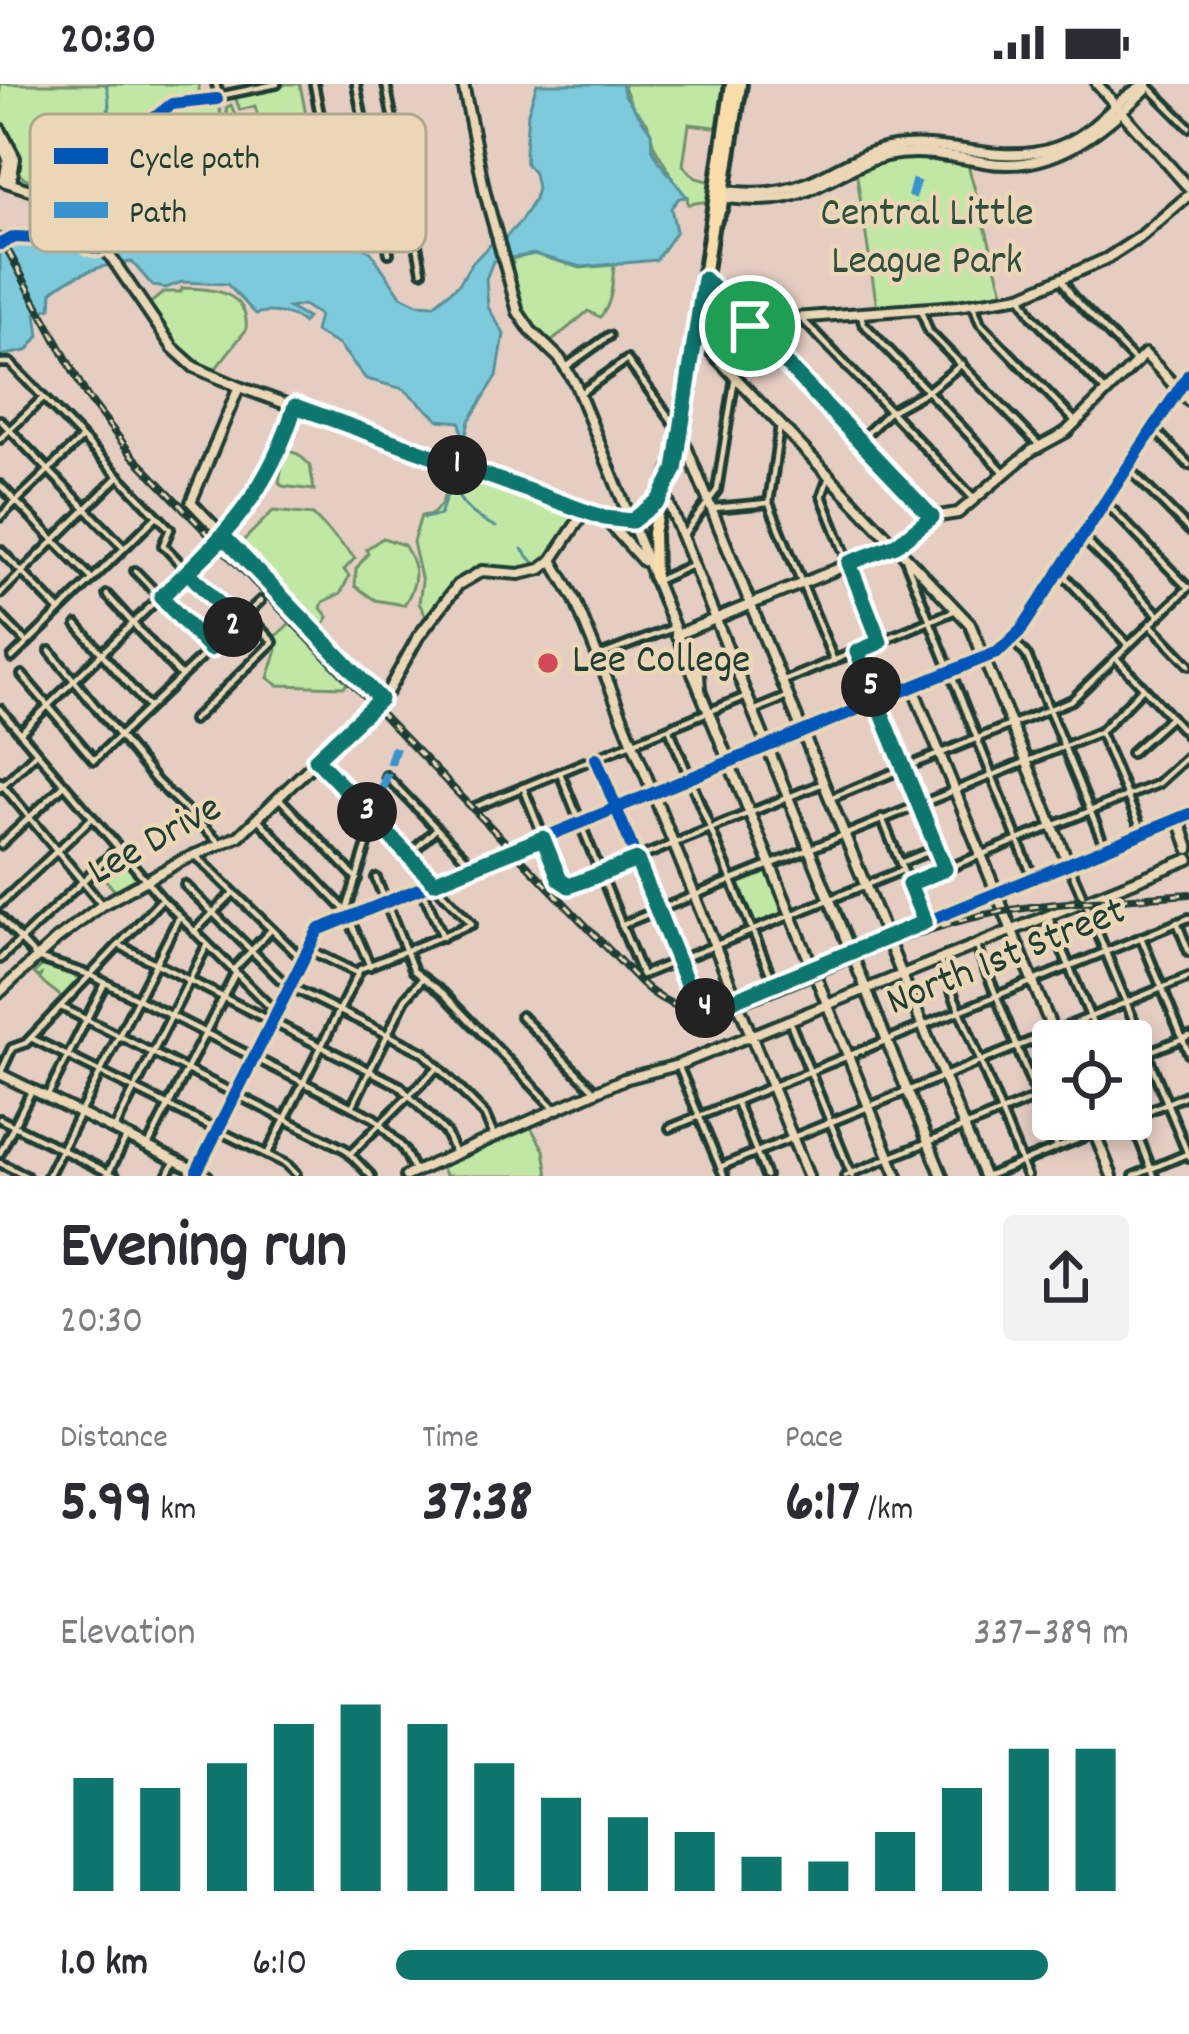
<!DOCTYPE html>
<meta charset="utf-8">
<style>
:root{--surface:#fff;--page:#f2f2f3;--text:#2b2b33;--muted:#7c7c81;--accent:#0f766e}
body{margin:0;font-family:Dekko,sans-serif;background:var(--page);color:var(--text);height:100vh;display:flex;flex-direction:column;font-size:45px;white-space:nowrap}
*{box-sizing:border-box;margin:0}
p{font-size:39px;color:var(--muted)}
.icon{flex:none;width:66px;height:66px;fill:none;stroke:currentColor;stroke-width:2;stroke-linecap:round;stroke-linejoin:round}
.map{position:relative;height:1092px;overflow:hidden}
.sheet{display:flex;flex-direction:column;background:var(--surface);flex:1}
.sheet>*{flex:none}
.fabs{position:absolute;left:1032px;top:936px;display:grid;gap:24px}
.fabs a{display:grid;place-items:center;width:120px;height:120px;border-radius:12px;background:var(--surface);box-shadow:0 6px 18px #0003;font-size:60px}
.pin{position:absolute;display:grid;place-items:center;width:102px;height:102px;color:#fff;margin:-51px;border:6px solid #fff;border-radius:50%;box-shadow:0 3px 12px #0007}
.km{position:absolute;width:60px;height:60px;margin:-30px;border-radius:50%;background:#222;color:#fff;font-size:33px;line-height:60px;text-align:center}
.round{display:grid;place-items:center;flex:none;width:126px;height:126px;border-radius:12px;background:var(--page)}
.head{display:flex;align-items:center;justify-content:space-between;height:204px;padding:0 60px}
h1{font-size:66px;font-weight:700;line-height:90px}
.figures{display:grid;grid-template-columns:repeat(3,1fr);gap:18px;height:204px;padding:12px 60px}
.figures div{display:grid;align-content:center}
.figures b{font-size:60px;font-weight:700}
.figures small{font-size:33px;font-weight:400}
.figures p{font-size:33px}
.chart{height:336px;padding:24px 60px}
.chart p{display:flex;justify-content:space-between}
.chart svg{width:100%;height:216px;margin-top:12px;stroke:var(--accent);stroke-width:6}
ul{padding:0 60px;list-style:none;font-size:39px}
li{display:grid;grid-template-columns:192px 144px 1fr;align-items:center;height:90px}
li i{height:30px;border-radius:15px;background:var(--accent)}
.status{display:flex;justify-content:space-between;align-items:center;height:84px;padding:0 60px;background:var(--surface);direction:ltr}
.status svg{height:33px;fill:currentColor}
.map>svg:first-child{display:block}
</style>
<div class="status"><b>20:30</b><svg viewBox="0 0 49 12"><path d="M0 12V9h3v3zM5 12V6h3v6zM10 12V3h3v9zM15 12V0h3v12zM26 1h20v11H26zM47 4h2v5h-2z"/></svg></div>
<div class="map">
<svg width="1189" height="1092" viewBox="0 0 1189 1092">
<rect width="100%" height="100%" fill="#e5cdc2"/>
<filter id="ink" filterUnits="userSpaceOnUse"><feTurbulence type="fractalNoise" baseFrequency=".00833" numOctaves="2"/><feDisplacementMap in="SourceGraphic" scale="24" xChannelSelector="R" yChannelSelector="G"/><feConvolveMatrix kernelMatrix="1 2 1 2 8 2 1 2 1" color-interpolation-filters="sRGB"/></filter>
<g filter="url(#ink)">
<g fill="#c0e8a4" stroke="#70926c" stroke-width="3">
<path d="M 0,0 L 198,0 L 201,16 L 161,23 L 115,59 L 111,53 L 109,20 L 105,46 L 109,65 C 79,87 94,100 84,126 L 18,90 L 15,60 L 0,39 Z"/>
<path d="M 287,0 L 300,0 L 309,47 L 324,45 L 343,136 L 371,135 L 367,140 L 362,164 L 331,144 L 293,138 L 270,122 L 240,115 L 231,109 L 218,106 L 163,110 L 115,66 C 149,32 173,19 218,17 L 223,41 L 229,39 L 226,24 L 231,21 L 241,45 L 241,61 L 249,60 L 248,49 L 262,46 L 255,22 L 240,26 L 235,13 Z"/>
<path d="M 623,0 L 728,0 L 722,44 L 689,40 L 683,81 L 696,94 L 711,98 L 710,117 L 688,120 L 687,112 L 682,110 L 654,62 L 647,38 L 632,22 Z"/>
<path d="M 909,73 L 968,81 L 1004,211 L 877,224 L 856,86 Z"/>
<path d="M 535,170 L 580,184 L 614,181 C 612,198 613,220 600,233 L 588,227 L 550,259 C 523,237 517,213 509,181 L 513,179 L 511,175 Z"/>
<path d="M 182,204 C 213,204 250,208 246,246 L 213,288 L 180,264 L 148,221 L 164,208 L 181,208 Z"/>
<path d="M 285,366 L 298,370 L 310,381 L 314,406 L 282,402 L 279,398 Z"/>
<path d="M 452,387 L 576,433 L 544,477 L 525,486 L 474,484 L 459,494 L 427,534 L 419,519 L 422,498 L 413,458 L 421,432 L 433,430 L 442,419 Z"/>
<path d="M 273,427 L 313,431 L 355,474 L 344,486 L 349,492 L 341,509 L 323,518 L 321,524 L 328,533 L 320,547 L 238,462 Z"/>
<path d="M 383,454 L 404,461 C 419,484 418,499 404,521 L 375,516 L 355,502 L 356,485 L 368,469 L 366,465 Z"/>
<path d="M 290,539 L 347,599 L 344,603 L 278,601 L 268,594 L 277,566 L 273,555 Z"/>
<path d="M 119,769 L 141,794 L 115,807 L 98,787 Z"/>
<path d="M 769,783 L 788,828 L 755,842 L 736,797 Z"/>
<path d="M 43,881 L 83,894 L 63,914 L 40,896 L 41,891 L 38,893 L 34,889 Z"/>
<path d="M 530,1042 L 544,1066 L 548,1092 L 446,1092 L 440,1082 Z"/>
</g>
<path fill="#7ecadd" stroke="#589299" stroke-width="3" fill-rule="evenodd" d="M 537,0 L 622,0 L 624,10 L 651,48 L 652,64 L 660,79 L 687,113 L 679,114 L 671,124 L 676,147 L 656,176 L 582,183 L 533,170 L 493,177 L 486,195 L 488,223 L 504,250 L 497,292 L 469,337 L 461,375 L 457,374 L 462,350 L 460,338 L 439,336 L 404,305 L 366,295 L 339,261 L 315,248 L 319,231 L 303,221 L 289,224 L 307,234 L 303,239 C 294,230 269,225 256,230 L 227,200 L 182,198 L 166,204 L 153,202 L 132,178 C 107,179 69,191 52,208 L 51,224 L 36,229 L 39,252 L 27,267 L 0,272 L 0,162 L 11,158 L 28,161 L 63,146 L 90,169 L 100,169 L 114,150 L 106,127 L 126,117 L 143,94 L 163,111 L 218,107 L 245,117 L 258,117 L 293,138 L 331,144 L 371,168 L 401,212 L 417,220 L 434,221 L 459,200 L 471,180 L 494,157 L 505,154 L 520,138 L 534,116 L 537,104 L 534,89 L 526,80 L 525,67 L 528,28 ZM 141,102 C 152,124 139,142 115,146 L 115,130 C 129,123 130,119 141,102 Z"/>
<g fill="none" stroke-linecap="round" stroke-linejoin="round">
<g stroke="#589299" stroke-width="3">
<path d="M 106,0 C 114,22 101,48 113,70 C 119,81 133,88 143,97"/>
<path d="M 455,388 C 449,415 473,432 496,443"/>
<path d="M 424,434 L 440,431 L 451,399"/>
<path d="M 522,465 L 535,480"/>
</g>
<g stroke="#1f3d34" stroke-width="14">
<g id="street">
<path d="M 216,0 L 219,12 L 277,0"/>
<path d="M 314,0 L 323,46"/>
<path d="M 356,0 L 389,169"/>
<path d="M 386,0 L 422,187"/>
<path d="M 1146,0 L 1189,43"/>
<path d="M 1063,197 L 1072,212 L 1135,277"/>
<path d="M 1021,212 L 1032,232 L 1104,306"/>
<path d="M 973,220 L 980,239 L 1074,336"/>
<path d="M 920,224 L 929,248 L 1040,362"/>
<path d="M 736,226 L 930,431"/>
<path d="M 861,229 L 863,239 L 1004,388"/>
<path d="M 801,234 L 974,415"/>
<path d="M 0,279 L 10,279 L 170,445 L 163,461 L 237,540"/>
<path d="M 566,283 L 609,252"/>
<path d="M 579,310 L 627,276 L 681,349"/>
<path d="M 0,336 L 124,464"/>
<path d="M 780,341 L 769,419 L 834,577"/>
<path d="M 1153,344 L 1189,381"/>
<path d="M 0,355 L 43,314"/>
<path d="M 859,357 L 889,328 L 929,306 L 962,280"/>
<path d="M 1127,383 L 1189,446"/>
<path d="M 829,393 L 822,412 L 880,558"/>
<path d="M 0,401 L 92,495"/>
<path d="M 1104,417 L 1188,504"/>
<path d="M 714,424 L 768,419"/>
<path d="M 0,433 L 82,354"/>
<path d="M 682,453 L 717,406 L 735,293"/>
<path d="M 1082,453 L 1158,530"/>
<path d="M 0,466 L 59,526"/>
<path d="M 906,477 L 1033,794"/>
<path d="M 1059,486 L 1128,561"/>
<path d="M 135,487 L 210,565"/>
<path d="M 656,497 L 694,480"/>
<path d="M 0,510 L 119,392"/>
<path d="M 107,511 L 180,591"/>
<path d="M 0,531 L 25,557"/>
<path d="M 1150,540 L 1189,581"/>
<path d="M 77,541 L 148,623"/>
<path d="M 1013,556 L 1027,572 L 1105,763"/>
<path d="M 50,567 L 156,697 L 221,760"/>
<path d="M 857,568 L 945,785"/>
<path d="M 597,573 L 673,544"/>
<path d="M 12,574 L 157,432"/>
<path d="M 1116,574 L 1189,653"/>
<path d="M 22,591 L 94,676 L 260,517"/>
<path d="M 784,597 L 956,526"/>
<path d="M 0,625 L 162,815 L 274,927"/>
<path d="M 753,627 L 787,613"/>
<path d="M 193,636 L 273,558 L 247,530"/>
<path d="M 669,644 L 774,899"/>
<path d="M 1100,648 L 1142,748"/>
<path d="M 20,649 L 237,438 L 258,409 L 294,323"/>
<path d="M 1131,669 L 1171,633"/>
<path d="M 596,674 L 697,925 L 736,915"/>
<path d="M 560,689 L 642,891 L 903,786"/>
<path d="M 386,692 L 473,782"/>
<path d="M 0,698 L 102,821"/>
<path d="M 523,703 L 560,796 L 569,802 L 821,700"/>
<path d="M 0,704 L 35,670"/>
<path d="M 278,713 L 357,795"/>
<path d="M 831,714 L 1072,616 L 1189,503"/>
<path d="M 475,723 L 747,612"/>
<path d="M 882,734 L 924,838"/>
<path d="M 259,736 L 346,827 L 370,882"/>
<path d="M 0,761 L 64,701"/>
<path d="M 194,770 L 302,875"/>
<path d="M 409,771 L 435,746"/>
<path d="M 900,779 L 937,764"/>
<path d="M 1068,779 L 1082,811"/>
<path d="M 376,794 L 414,887 L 443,909 L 555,1025"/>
<path d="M 909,800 L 1157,700 L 1189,671"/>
<path d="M 185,801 L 285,900 L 423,968 L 485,1031 L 494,1052"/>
<path d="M 421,803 L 443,853"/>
<path d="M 0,820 L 92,734"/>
<path d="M 1087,822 L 1189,1073"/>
<path d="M 346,827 L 375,736"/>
<path d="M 1048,831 L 1100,957"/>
<path d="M 0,833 L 37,874 L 90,891 L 374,1034 L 403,1064 L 415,1088"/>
<path d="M 1177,838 L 1189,868"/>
<path d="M 621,841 L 1100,648 L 1143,604"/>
<path d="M 194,848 L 232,810"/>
<path d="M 1141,853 L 1189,970"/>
<path d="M 119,861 L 400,1002 L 446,1049 L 455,1070"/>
<path d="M 976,861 L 1057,1063"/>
<path d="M 308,865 L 357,889"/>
<path d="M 0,875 L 118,764"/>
<path d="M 939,875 L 1027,1092"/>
<path d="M 233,886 L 270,847"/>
<path d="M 61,923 L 345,1065 L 371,1092"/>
<path d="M 521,932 L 593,1005"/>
<path d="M 789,936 L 852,1092"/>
<path d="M 31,954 L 286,1080 L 296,1090"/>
<path d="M 1131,975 L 1189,952"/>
<path d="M 678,981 L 724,1092"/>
<path d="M 0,990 L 12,964 L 26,959 L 161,816"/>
<path d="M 47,1013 L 104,901"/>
<path d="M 736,1018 L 766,1092"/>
<path d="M 352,1023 L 405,915 L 423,894"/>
<path d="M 1131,1034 L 1189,1010"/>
<path d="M 1131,1034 L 1154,1092"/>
<path d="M 0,1035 L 115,1092"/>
<path d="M 670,1044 L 1189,834"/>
<path d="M 114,1046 L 207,861"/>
<path d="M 149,1060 L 236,888"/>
<path d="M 352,1068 L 438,983"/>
<path d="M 0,1069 L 32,1006"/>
<path d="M 267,1071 L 360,885 L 472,840 L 319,678"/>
<path d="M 0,1079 L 26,1092"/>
<path d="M 720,1083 L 1189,893"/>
<path d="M 48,1092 L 178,835"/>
<path d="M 107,1092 L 126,1054"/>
<path d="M 167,1092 L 175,1077"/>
<path d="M 845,1092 L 1053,1007"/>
<path d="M 988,1092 L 1128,1035"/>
<path d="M 1134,1092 L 1189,1069"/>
</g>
</g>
<g stroke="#1f3d34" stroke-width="16">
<g id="secondary">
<path d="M 463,0 L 485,109 L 518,228 L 531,247 L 560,275 L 575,299 L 897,1092"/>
<path d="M 1097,0 L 1189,104"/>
<path d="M 0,45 L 15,74 L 11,99"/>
<path d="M 0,56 L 8,75 L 4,97"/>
<path d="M 0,96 L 45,111 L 77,131 L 93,147 L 173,264 L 194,283 L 239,303 L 604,434 L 631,437"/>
<path d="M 719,106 C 754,111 786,110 818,94 C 843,82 865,67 894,63 C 950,55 1001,83 1057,63 C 1100,47 1115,14 1146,0"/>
<path d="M 719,113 C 750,117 780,119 809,106 C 835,95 857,79 885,72 C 920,65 950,72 984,78 C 1052,90 1099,49 1145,6 L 1146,0"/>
<path d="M 704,195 L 736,226 L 767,236 L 957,222 L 1021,212 L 1106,175 L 1140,153 L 1189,111"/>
<path d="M 697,253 L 970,540 L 1068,779"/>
<path d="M 239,303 L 191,418 L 380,615"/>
<path d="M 681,350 L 984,1092"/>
<path d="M 664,408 L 942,1092"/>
<path d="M 605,435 L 643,477"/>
<path d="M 552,476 L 575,516 L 808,1092"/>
<path d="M 676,551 L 896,461 L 932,433 L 958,429 L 1031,367 L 1066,348 L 1145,270 L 1189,317"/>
<path d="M 686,570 L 699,591 L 700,605"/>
<path d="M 913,604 L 1057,957"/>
<path d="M 1179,735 L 1189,765"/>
<path d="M 0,908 L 56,856 L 102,821 L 181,777 L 239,752 L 388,607 L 418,553 L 458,501 L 482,487 L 519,490 L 541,485 L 552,476 L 585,427"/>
<path d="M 736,915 L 1189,730"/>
<path d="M 0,990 L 207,1092"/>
<path d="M 1089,1035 L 1112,1092"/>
<path d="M 197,1087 L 318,846 L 998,568 L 1021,546 L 1189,290"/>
<path d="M 406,1092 L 624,995 L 678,981 L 1189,775"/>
</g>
</g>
<g stroke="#1f3d34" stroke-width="20">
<g id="primary">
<path d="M 714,137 L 721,123 L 740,0"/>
<path d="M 631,437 L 659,416 L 678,373 L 732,0"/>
<path d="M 654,492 L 653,449 L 659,418"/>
</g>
</g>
<use href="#street" stroke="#ebd7b5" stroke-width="4.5"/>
<use href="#secondary" stroke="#ebd7b5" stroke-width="8"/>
<use href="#primary" stroke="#faddab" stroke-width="10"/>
<g stroke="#1f3d34" stroke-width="8">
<path id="rail" d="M 0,152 L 86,311 L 132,371 L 640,898 C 665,922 692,931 726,926 C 800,904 868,864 942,842 C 1021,817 1107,817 1189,810"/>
</g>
<use href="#rail" stroke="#ebd7b5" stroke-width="3" stroke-dasharray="9" stroke-linecap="butt"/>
<g stroke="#3993ce" stroke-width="9" stroke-dasharray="18 9" stroke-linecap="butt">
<path d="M 916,96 L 910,119 L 931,136"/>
<path d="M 382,706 L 397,658"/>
</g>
<g stroke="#ebd7b5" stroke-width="20">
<g id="cycleway">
<path d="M 0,160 L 15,153 L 35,154 L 52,140 L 65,137 L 87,162 L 99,165 L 111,150 L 90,114 L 89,100 L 97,79 L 172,20 L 217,15"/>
<path d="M 596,674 L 697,925 L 718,921 L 775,900 L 1189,730"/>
<path d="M 197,1087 L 318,846 L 998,568 L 1021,546 L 1189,290"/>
</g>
</g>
<use href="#cycleway" stroke="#0057b8" stroke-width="12"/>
</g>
</g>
<g fill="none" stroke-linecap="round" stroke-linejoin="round" filter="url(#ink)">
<g stroke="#fff" stroke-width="24">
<path id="route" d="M 750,242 L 704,195 L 675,386 L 659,416 L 632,437 L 604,434 L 295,322 C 268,410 225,452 161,513 L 210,565 L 237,539 L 188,488 L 224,453 L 380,615 L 316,675 L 434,798 L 543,754 L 560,796 L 569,802 L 637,776 L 697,925 L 736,915 L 925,838 L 909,800 L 945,785 L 857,568 L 880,558 L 849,479 L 896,461 L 932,433 L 750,242"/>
</g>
<use href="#route" stroke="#0f766e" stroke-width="15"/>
</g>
<circle fill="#d1495b" stroke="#ebd7b5" stroke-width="4.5" cx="548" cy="579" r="12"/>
<g text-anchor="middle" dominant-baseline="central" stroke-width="9" stroke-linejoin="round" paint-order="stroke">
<g font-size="42" fill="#2f4e3f" stroke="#ebd7b5">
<text x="927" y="132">Central Little<tspan x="927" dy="48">League Park</tspan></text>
</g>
<g font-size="42" fill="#1f3d34" stroke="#ebd7b5" text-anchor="start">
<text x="572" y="579">Lee College</text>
</g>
<g font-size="42" fill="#1f3d34" stroke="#ebd7b5">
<text transform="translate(156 758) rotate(-29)">Lee Drive</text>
<text transform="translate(1007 875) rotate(-22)">North 1st Street</text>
</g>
</g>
<rect x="30" y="30" width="396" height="138" rx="18" fill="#ebd7b5" stroke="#aea98e" stroke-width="3"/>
<rect x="54" y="64" width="54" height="16" fill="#0057b8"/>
<rect x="54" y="118" width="54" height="16" fill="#3993ce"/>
<g font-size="33" fill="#1f3d34">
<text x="129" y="84">Cycle path</text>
<text x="129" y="138">Path</text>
</g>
</svg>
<div class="fabs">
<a><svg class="icon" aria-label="locate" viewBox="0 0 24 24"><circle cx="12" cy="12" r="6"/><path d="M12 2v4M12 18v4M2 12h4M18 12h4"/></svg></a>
</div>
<div class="pin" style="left:750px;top:242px;background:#1e9e55"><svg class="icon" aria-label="arrive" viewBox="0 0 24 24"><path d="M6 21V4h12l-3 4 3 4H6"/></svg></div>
<b class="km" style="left:457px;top:381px">1</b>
<b class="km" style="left:233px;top:543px">2</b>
<b class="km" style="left:367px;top:728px">3</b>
<b class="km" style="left:705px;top:924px">4</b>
<b class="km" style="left:871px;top:603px">5</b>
</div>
<section class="sheet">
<div class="head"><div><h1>Evening run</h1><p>20:30</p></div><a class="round"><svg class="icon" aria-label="share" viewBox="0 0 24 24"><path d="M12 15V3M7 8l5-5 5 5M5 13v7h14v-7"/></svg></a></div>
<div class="figures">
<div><p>Distance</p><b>5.99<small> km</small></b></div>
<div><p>Time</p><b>37:38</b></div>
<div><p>Pace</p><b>6:17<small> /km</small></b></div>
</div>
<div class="chart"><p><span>Elevation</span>337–389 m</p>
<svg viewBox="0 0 160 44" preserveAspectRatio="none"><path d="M5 44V21M15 44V23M25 44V18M35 44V10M45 44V6M55 44V10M65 44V18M75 44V25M85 44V29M95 44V32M105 44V37M115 44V38M125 44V32M135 44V23M145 44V15M155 44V15"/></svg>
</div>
<ul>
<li><b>1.0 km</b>6:10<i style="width:89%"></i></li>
</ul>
</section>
